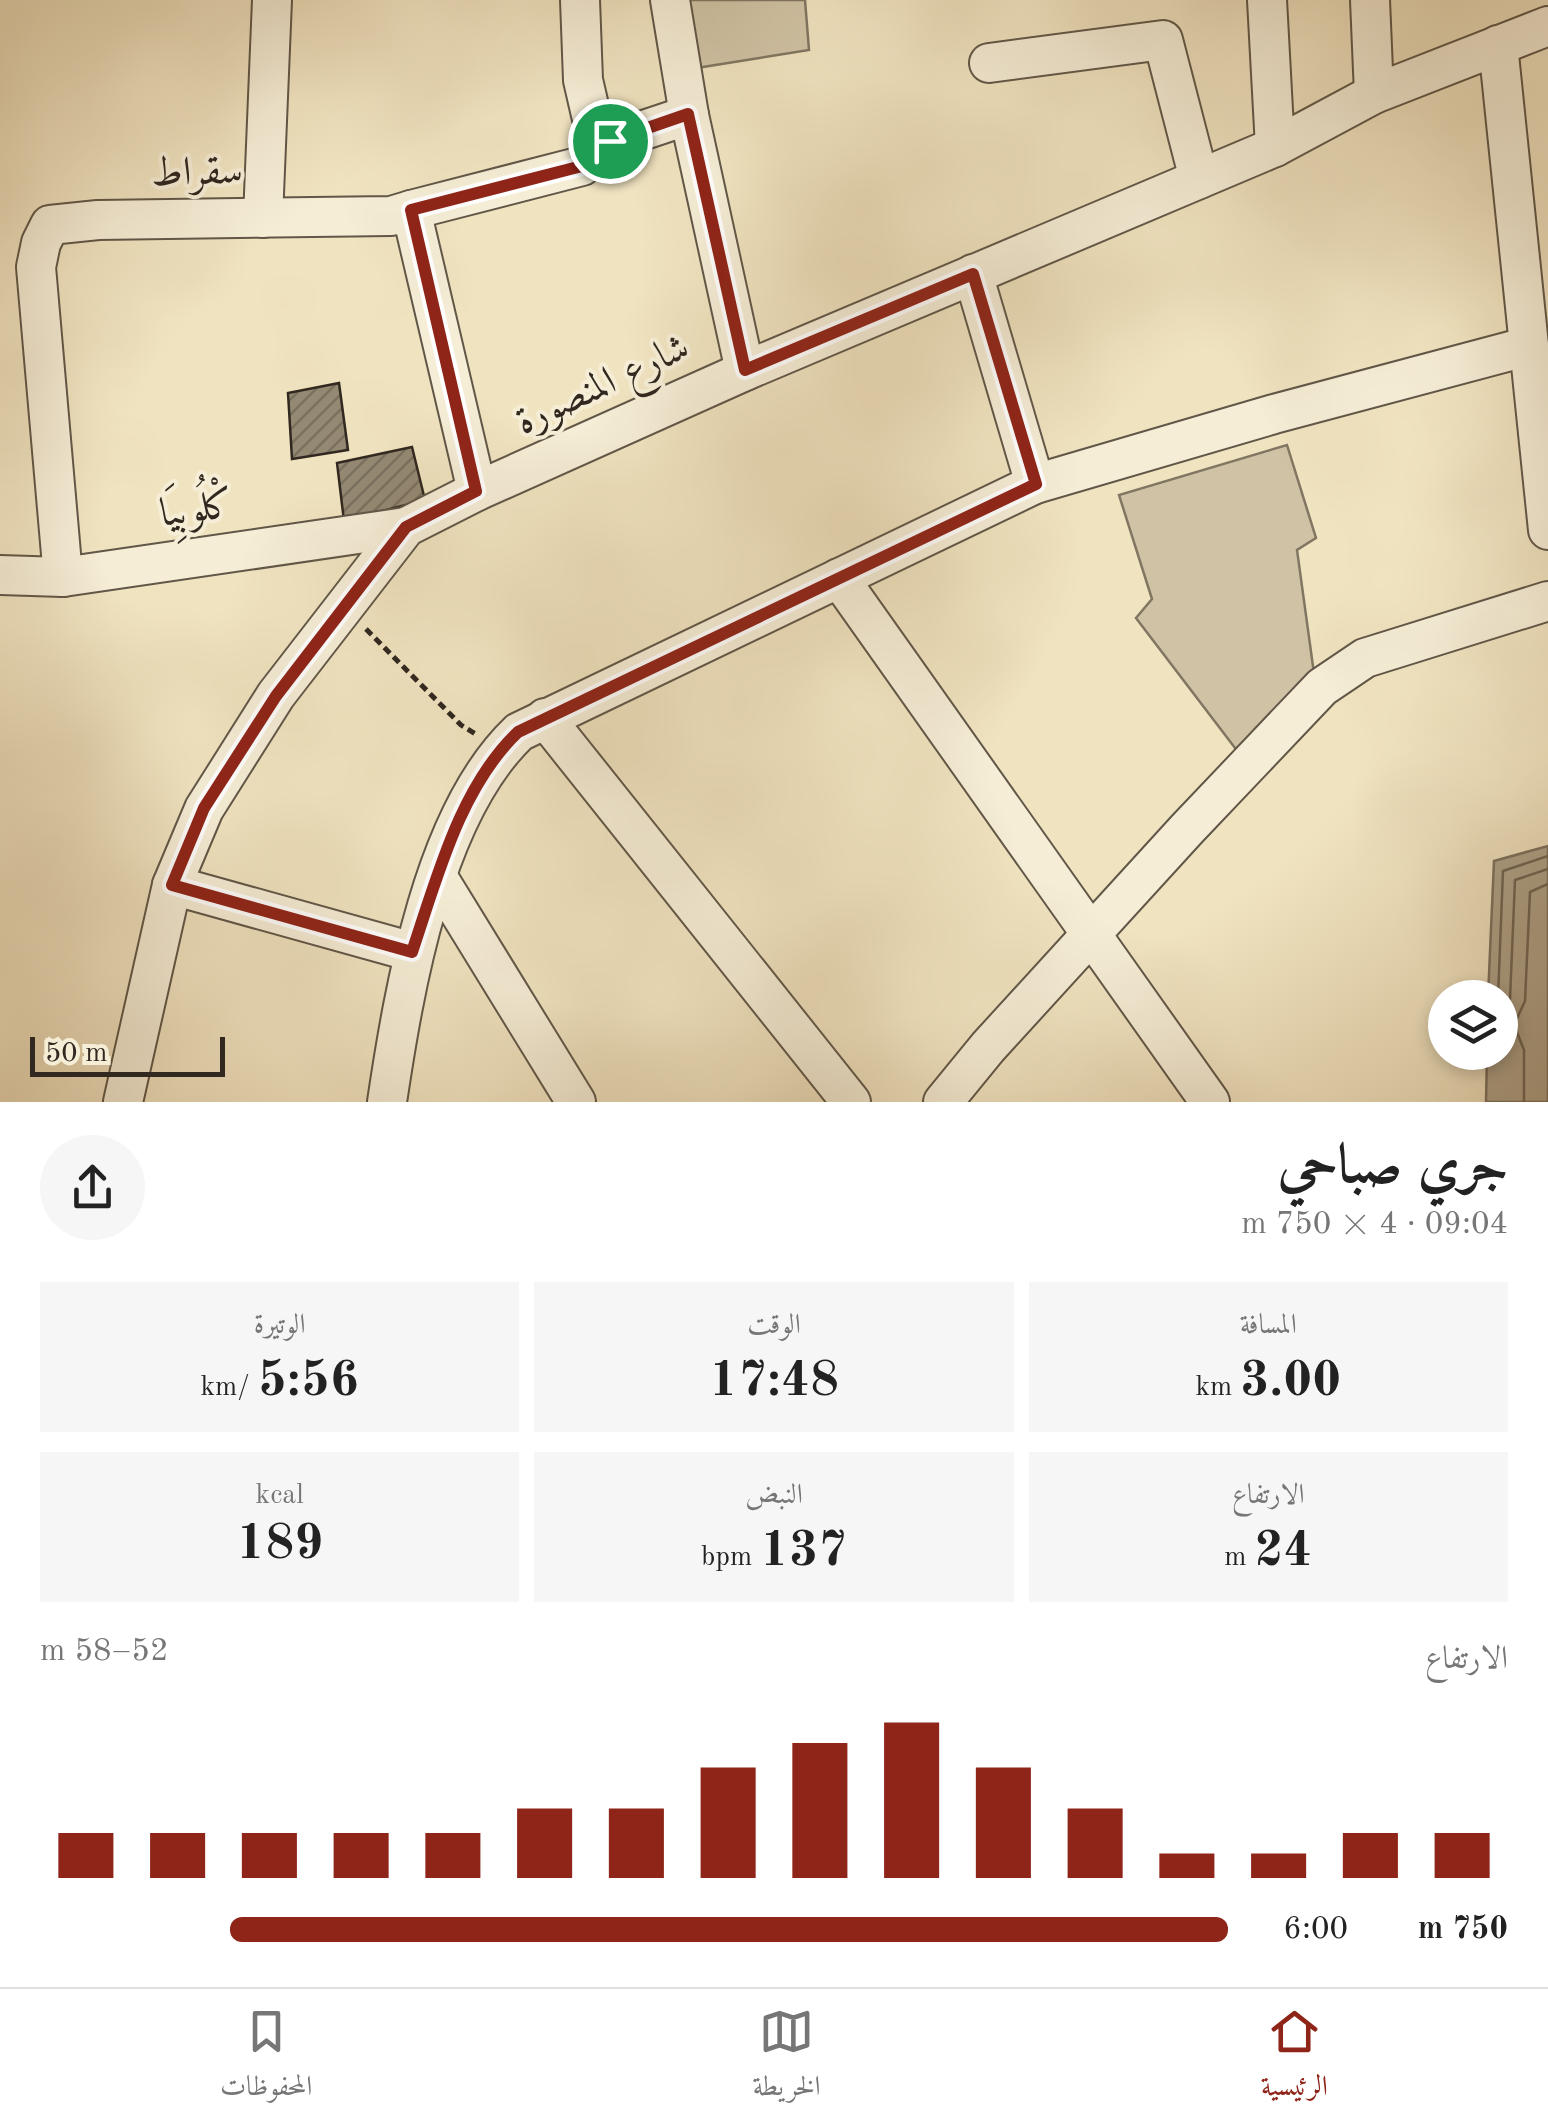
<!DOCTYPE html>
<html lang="ar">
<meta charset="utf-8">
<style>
:root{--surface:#fff;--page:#f6f6f6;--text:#222;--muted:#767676;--line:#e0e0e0;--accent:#8f2418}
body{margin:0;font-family:"Old Standard TT",Amiri,serif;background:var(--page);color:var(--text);direction:rtl;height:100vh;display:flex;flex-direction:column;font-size:38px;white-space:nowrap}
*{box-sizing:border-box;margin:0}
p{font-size:32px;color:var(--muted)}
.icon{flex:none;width:55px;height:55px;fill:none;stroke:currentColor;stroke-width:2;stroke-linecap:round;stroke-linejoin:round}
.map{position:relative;height:1102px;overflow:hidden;direction:ltr}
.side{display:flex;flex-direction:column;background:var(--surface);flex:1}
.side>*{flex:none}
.buttons{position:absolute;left:1428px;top:980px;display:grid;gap:20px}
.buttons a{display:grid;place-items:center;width:90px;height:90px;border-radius:50%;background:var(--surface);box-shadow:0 5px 15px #0003;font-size:50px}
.scale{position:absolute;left:30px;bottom:25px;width:195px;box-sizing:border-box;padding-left:10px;border:5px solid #312820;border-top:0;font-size:28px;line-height:35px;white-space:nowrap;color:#312820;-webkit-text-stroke:8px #f5edd6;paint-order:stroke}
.pin{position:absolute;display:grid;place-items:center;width:85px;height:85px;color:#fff;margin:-42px;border:5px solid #fff;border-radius:50%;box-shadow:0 2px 10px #0007}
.round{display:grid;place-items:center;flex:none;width:105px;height:105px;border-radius:52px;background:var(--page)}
.head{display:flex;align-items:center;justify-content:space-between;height:170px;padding:0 40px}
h1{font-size:55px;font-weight:600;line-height:75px}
.stats{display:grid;grid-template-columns:repeat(3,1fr);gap:15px;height:170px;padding:10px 40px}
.stats div{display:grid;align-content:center;border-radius:0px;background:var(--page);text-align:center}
.stats b{font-size:50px;font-weight:600}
.stats small{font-size:28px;font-weight:400}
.stats p{font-size:28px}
.chart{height:280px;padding:20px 40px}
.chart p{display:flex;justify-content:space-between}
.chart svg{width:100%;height:180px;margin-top:10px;stroke:var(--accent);stroke-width:6}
ul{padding:0 40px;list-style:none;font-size:32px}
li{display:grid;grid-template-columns:160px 120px 1fr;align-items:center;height:75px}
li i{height:25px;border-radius:12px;background:var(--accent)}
.menu{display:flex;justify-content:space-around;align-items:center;height:140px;border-top:2px solid var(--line);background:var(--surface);font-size:28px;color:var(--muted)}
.menu a{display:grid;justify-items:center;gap:5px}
.menu .current{color:var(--accent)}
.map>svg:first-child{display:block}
</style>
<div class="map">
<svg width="1548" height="1102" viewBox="0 0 1548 1102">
<defs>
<pattern id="building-hatch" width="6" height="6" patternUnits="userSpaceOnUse" patternTransform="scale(2.5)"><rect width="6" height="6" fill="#948973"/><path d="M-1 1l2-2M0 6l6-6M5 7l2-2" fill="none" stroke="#79705e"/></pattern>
</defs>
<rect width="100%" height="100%" fill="#f0e3c0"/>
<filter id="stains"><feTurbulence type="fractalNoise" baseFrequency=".002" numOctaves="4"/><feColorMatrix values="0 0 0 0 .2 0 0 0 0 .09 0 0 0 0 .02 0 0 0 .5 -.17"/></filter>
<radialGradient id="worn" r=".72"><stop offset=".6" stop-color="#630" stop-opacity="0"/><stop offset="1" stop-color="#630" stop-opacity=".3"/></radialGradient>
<g fill="#d0c3a5" stroke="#807662" stroke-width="2.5">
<path d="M 669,0 L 805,0 L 809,50 L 684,70 Z"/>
<path d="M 1287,445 L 1316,538 L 1297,550 L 1316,688 L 1248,765 L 1136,618 L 1152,599 L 1119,495 Z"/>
</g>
<path fill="#afa38a" stroke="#7d7260" stroke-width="2.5" d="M 1548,846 L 1548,1102 L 1486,1102 L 1487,1053 L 1500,1052 L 1500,998 L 1488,997 L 1494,861 Z"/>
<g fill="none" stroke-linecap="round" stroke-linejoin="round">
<g stroke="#706655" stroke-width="2.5">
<path d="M 1498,998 L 1503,871 L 1548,856"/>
<path d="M 1500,1015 L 1510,999 L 1515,880 L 1548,869"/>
<path d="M 1524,1102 L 1524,1050 L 1514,1025 L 1525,1001 L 1530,892 L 1548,884"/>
</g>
</g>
<g fill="url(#building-hatch)" stroke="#312820" stroke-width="2.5">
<path d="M 339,383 L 348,450 L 292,459 L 288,393 Z"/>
<path d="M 412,447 L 425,500 L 344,521 L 337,463 Z"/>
</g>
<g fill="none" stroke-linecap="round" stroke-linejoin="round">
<g stroke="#615748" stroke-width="42">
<g id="minor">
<path d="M 580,0 L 583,80 L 592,119 L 611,141"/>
<path d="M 670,0 L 689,115 L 745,371"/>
<path d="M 1267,0 L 1275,147"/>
<path d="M 1370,0 L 1374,94"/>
<path d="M 1498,45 L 1548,530"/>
<path d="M 989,63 L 1163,40 L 1199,179"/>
<path d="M 411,210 L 582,166 L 611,141 L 689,115"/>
<path d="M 263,218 L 272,0"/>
<path d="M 973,274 L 1035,484"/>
<path d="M 0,575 L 63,577 L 406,527"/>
<path d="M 63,577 L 36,267 L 41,243 L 50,225 L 98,220 L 391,216 L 411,210 L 477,491"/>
<path d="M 839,578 L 1210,1102"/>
<path d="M 545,718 L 851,1102"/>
<path d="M 437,876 L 576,1102"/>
<path d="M 172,885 L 413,952"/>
<path d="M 123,1102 L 172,885 L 204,809 L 276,695 L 406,527 L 477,491 L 745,371 L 1275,147 L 1374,94 L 1548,26"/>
<path d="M 387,1102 C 404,989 433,814 519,732 L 1035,484 L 1274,414 L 1529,346"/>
<path d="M 943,1102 L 988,1047 L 1187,829 L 1322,687 L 1365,658 L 1548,601"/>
</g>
</g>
<path stroke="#312820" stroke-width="5" stroke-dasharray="8 5" stroke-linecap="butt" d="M 366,629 L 461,725 L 477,735"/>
<use href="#minor" stroke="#f5edd6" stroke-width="38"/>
</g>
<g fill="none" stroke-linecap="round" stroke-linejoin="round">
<g stroke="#fff" stroke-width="20">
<path id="route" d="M 688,114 L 745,370 L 973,274 L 1036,484 L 518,732 C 460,787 437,878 412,952 L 172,885 L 204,808 L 276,696 L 406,527 L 476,491 L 411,210 L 582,166 L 610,141 Z"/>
</g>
<use href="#route" stroke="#8f2418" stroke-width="12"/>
</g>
<g text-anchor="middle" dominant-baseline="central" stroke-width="8" stroke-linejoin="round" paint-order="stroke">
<g font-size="40" fill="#312820" stroke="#f5edd6">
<text transform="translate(197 174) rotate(-1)">سقراط</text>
<text transform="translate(603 386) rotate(-25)">شارع المنصورة</text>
<text transform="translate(197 511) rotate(-8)">كْلُوبِيَا</text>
</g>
</g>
<rect width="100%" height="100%" filter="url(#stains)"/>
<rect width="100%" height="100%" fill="url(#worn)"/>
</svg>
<div class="buttons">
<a><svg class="icon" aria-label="layers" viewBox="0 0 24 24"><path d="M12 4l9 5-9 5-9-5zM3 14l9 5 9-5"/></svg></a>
</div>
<div class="scale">50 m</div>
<div class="pin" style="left:610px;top:141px;background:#1e9e55"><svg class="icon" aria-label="arrive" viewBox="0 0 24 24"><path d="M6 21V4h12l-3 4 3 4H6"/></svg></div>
</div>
<section class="side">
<div class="head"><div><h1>جري صباحي</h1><p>09:04 · 4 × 750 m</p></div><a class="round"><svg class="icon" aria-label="share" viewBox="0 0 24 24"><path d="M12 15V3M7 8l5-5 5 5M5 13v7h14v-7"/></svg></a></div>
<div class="stats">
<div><p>المسافة</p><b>3.00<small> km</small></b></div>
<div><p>الوقت</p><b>17:48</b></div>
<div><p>الوتيرة</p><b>5:56<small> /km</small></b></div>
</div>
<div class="stats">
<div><p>الارتفاع</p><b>24<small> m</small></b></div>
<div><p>النبض</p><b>137<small> bpm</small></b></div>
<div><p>kcal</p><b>189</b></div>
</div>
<div class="chart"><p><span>الارتفاع</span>52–58 m</p>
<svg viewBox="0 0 160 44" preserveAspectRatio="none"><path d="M5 44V33M15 44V33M25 44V33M35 44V33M45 44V33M55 44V27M65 44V27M75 44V17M85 44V11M95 44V6M105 44V17M115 44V27M125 44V38M135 44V38M145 44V33M155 44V33"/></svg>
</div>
<ul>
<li><b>750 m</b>6:00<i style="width:84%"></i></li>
</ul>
</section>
<nav class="menu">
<a class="current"><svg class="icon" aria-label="home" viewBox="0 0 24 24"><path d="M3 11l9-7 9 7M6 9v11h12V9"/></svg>الرئيسية</a>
<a><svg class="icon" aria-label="map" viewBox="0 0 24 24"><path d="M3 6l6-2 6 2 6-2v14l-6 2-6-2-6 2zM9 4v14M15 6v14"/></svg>الخريطة</a>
<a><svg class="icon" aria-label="saved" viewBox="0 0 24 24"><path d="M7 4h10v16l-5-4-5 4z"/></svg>المحفوظات</a>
</nav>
